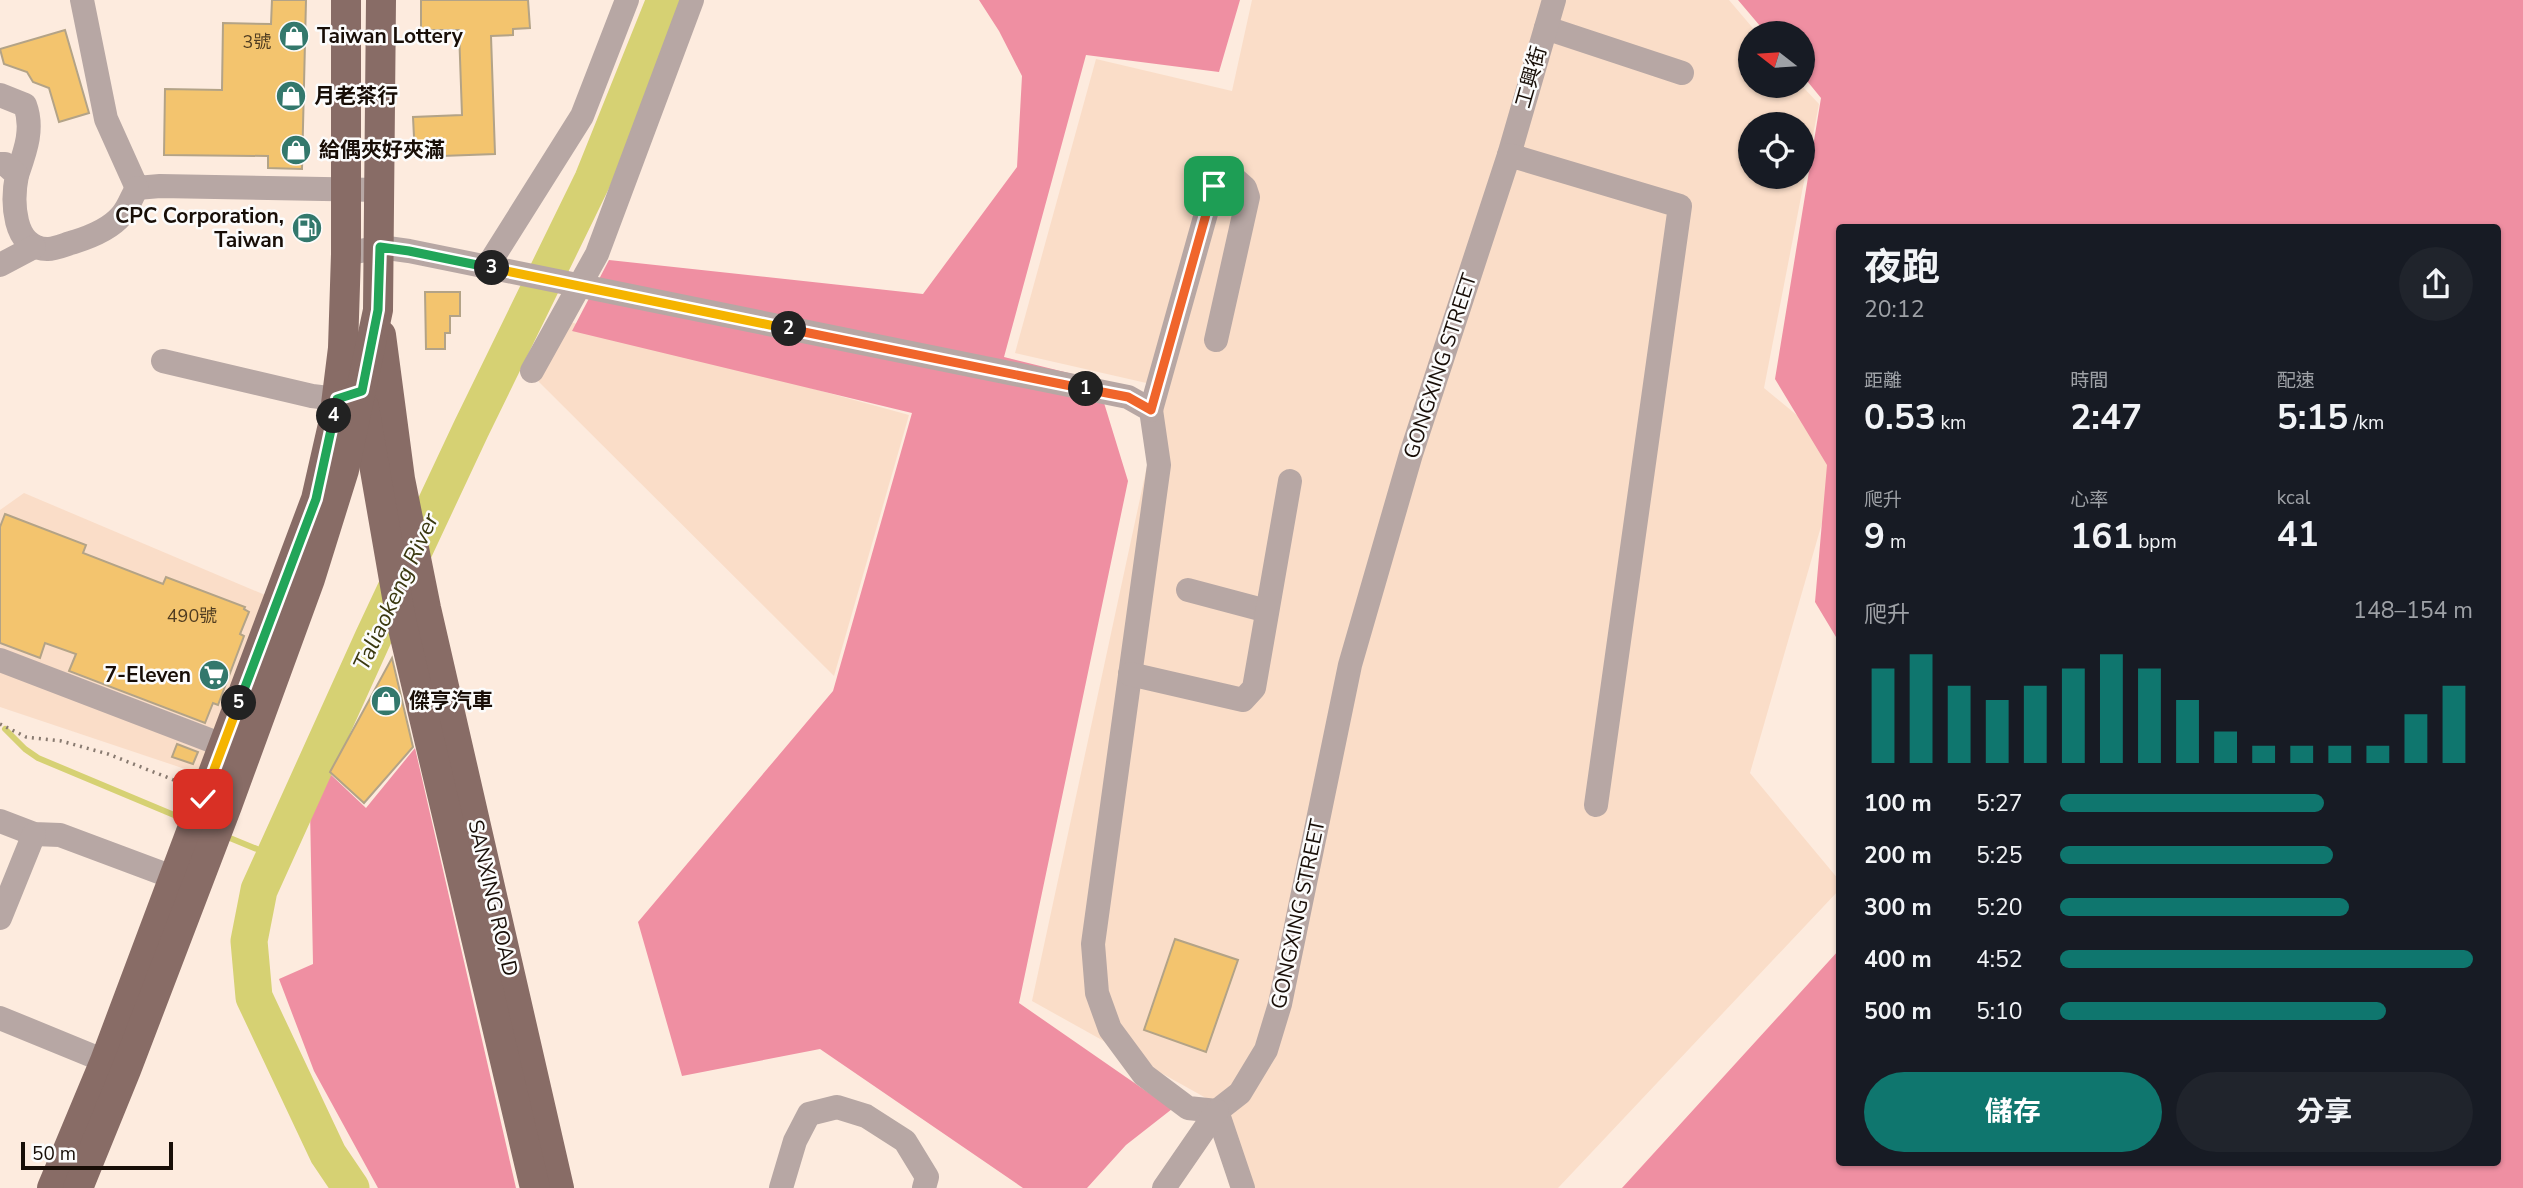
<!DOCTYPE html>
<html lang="zh-TW">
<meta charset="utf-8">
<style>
:root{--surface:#171b24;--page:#20242c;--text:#f1f3f6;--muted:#9ea1a6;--accent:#0f766e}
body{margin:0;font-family:"Nunito Sans","Noto Sans TC",sans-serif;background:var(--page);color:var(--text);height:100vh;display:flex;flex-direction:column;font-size:26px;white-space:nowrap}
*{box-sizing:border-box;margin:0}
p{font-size:23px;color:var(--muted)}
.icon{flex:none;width:38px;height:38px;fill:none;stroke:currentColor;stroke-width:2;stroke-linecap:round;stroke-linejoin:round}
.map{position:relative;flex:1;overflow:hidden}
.sheet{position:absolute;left:1836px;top:224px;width:665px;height:942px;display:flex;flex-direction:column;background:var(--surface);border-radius:7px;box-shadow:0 2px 5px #0004}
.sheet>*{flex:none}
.needle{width:46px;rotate:287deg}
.fabs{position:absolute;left:1738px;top:21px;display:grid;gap:14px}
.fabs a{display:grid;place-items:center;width:77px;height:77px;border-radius:50%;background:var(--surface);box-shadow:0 2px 5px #0004;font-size:35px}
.scale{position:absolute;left:21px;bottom:18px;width:152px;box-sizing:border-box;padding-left:7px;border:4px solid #180e07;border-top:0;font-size:19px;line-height:24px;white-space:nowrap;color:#180e07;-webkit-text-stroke:5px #fcfcfc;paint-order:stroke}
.pin{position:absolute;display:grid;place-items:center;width:60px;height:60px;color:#fff;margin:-30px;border-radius:14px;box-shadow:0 4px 10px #0006}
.km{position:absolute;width:35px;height:35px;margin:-18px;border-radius:50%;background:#222;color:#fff;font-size:19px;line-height:35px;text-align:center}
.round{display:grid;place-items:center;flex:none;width:74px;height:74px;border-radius:37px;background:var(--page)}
.head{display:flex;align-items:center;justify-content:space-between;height:119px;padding:0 28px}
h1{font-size:38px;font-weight:700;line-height:52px}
.figures{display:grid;grid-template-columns:repeat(3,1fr);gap:10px;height:119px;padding:7px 28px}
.figures div{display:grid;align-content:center}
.figures b{font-size:35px;font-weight:700}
.figures small{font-size:19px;font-weight:400}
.figures p{font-size:19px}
.chart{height:196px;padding:14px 28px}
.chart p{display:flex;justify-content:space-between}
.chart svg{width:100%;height:126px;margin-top:7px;stroke:var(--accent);stroke-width:6}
.action{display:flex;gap:14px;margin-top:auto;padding:14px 28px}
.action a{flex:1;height:80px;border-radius:42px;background:var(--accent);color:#fff;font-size:28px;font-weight:700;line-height:80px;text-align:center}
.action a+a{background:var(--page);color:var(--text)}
ul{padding:0 28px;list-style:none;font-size:23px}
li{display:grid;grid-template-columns:112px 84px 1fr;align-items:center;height:52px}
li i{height:18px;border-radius:9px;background:var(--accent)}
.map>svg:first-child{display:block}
</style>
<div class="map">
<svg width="2523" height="1188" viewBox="0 0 2523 1188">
<rect width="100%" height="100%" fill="#fdebde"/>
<g fill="#faddc8" fill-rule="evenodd">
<path d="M 1252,0 L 1729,0 L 1757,33 L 1750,33 L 1750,86 L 1802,86 L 1819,104 L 1764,388 L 1839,450 L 1839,464 L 1750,773 L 1839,880 L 1839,890 L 1558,1188 L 1230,1188 L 1206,1098 L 1032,1001 L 1164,387 L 1015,353 L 1096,59 L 1232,91 ZM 1750,124 L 1802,124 L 1802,177 L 1750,177 Z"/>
<path d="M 570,322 L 909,415 L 834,676 L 537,380 Z"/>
<path d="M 24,493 L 265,595 L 200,774 L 0,707 L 0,510 Z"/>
</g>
<g fill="#ef8fa2">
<path d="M 979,0 L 1240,0 L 1219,72 L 1086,55 L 1004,357 L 1097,380 L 1128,481 L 1019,1003 L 1172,1109 L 1126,1145 L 1087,1188 L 1023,1188 L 820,1049 L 682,1076 L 638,922 L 833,691 L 912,413 L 572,331 L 609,260 L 923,294 L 1017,167 L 1022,76 L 999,31 Z"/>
<path d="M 1738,0 L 2523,0 L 2523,1188 L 1622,1188 L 1839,950 L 1839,1162 L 2497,1162 L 2497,228 L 1839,228 L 1839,642 L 1815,602 L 1827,465 L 1775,379 L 1821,98 L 1803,76 L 1802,33 L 1766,33 Z"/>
<path d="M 415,748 L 516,1188 L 378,1188 L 314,1071 L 279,979 L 313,964 L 310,810 L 328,772 L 366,808 Z"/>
</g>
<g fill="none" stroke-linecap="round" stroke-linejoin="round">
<g stroke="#d6d173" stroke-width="6">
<path d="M 5,729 L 25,749 L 38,758 L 186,820"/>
<path d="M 225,836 L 274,856"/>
</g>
<path stroke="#d6d173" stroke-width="37" d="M 351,1188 L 328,1154 L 254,997 L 249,941 L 259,890 L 373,638 L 471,429 L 593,179 L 665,0"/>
</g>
<g fill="#f3c46e" stroke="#b3a387" stroke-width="2">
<path d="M 272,0 L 306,0 L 302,169 L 268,168 L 268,156 L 164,155 L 165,89 L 222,90 L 223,23 L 271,24 Z"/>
<path d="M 421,0 L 528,0 L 530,28 L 513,29 L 513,35 L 491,36 L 495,154 L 415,157 L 413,117 L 462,115 L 459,30 L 421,30 Z"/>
<path d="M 65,30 L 89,113 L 59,122 L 49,88 L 33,82 L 27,72 L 4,64 L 0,49 Z"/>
<path d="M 425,292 L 460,292 L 460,316 L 450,316 L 450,333 L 445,333 L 445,349 L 426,349 Z"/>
<path d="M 5,514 L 86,545 L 83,553 L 163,584 L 166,577 L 245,607 L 244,609 L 249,612 L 240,634 L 244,636 L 218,705 L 213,703 L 205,723 L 69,671 L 76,654 L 45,643 L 40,658 L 0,643 L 0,527 Z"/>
<path d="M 392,658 L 413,747 L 364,803 L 330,772 Z"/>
<path d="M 177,744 L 198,752 L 193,764 L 172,757 Z"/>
<path d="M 1175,939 L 1238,960 L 1206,1052 L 1144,1030 Z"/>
</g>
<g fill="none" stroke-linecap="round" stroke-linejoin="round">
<path stroke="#887a70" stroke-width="3.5" stroke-dasharray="2 5" stroke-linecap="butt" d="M 0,724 L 26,737 L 61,741 L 108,754 L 184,784"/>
<g stroke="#b7a7a4" stroke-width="24">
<path d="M 82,0 L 106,119 L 137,188 L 160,186 L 379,190"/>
<path d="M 1546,28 L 1682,73"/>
<path d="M 0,95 L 25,105 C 34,129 25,152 17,175"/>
<path d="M 1509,155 L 1554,0"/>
<path d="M 0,164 L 5,164 L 17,175 C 12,200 12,250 48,249 C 56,249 66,244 74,242 C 90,237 110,229 121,216 C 128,209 132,196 137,188"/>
<path d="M 346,254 L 380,247 L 409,251 L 1128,397 L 1151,410 L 1159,465 L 1093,944 L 1097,993 L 1110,1029 L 1144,1075 L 1188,1108 L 1217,1111 L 1240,1093 L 1266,1050 L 1280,1004 L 1350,665 L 1411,454 L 1509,155 L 1680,206 L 1596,805"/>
<path d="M 0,265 L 34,247"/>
<path d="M 487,267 L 582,116 L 627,0"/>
<path d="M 163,361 L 312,396 L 337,399 L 353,394"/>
<path d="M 532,371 L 597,254 L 692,0"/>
<path d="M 1151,410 L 1214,185 L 1225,180 L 1236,180 L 1245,188 L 1248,197 L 1216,340"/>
<path d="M 1188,590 L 1267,611"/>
<path d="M 0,660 L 238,751"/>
<path d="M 1130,674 L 1243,700 L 1254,688 L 1290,481"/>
<path d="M 0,821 L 34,834 L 60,835 L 191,884"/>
<path d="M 0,918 L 34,834"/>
<path d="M 0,1018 L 122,1068"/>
<path d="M 1217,1111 L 1243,1188"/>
<path d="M 781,1188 L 795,1141 L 809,1114 L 837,1107 L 866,1116 L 905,1141 L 927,1177 L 924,1188"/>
<path d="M 1164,1188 L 1217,1111"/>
</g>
<g stroke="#886c66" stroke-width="30">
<path d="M 381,335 L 400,479 L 426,608 L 559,1188"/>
<path d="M 364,407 L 401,620 L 535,1188"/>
<path d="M 52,1188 L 105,1061 L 316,499 L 334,420 L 343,348 L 346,254 L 346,0"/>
<path d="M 78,1188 L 126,1070 L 227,806 L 310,579 L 344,470 L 378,310 L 381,0"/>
</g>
</g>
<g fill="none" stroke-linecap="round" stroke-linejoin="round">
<g stroke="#fff" stroke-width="14">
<path id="split-1" d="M 1086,389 L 1128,397 L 1151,410 L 1214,186"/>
</g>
<g stroke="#fff" stroke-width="14">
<path id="split-2" d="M 789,329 L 1086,389"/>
</g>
<g stroke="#fff" stroke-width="14">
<path id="split-3" d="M 492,268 L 789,329"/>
</g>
<g stroke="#fff" stroke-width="14">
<path id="split-4" d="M 334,416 L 337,399 L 362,391 L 378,310 L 380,247 L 409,251 L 492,268"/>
</g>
<g stroke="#fff" stroke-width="14">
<path id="split-5" d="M 239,703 L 316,499 L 334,416"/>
</g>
<g stroke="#fff" stroke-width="14">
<path id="split-6" d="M 203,799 L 239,703"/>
</g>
<use href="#split-1" stroke="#f0652b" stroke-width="9"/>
<use href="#split-2" stroke="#f0652b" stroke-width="9"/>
<use href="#split-3" stroke="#f5b400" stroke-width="9"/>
<use href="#split-4" stroke="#22a559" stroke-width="9"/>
<use href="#split-5" stroke="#22a559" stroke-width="9"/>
<use href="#split-6" stroke="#f5b400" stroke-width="9"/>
</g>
<defs>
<g id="shop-disc" transform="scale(1.575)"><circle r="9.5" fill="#33786c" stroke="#fcfcfc"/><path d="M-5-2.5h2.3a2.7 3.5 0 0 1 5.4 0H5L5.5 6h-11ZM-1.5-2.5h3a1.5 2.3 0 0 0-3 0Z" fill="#fff"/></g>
<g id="fuel-disc" transform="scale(1.575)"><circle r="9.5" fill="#33786c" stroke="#fcfcfc"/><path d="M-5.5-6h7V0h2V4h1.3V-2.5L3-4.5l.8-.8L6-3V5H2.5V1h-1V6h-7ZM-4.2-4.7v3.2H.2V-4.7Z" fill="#fff"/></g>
<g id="supermarket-disc" transform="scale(1.575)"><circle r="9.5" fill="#33786c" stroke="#fcfcfc"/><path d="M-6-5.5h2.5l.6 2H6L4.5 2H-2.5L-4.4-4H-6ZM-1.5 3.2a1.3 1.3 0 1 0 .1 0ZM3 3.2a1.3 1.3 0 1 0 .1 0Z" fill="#fff"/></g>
</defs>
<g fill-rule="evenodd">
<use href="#shop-disc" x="294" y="36"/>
<use href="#shop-disc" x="291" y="96"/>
<use href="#shop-disc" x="296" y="150"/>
<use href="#fuel-disc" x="307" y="228"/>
<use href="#supermarket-disc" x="214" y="675"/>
<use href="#shop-disc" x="386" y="701"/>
</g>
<g text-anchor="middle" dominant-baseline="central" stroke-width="5" stroke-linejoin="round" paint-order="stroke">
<g font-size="18" fill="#4f3c21">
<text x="257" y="42">3號</text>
<text x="192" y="616">490號</text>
</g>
<g font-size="21" font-weight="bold" fill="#180e07" stroke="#fcfcfc" text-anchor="start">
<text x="317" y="36">Taiwan Lottery</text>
<text x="314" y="96">月老茶行</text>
<text x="319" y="150">給偶夾好夾滿</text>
<text x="284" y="216" text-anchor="end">CPC Corporation,<tspan x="284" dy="24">Taiwan</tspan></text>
<text x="191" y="675" text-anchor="end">7-Eleven</text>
<text x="409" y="701">傑亨汽車</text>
</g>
<g font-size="21" fill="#180e07" stroke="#fcfcfc">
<text transform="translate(1531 77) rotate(-74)">工興街</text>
<text transform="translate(1440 366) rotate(-72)">GONGXING STREET</text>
<text transform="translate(493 898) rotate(77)">SANXING ROAD</text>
<text transform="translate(1298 914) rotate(-78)">GONGXING STREET</text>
</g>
<g font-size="23" font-style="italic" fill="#3a380f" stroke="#fcfcfc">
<text transform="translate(396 592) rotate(-65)">Taliaokeng River</text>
</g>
</g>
</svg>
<div class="fabs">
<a><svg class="needle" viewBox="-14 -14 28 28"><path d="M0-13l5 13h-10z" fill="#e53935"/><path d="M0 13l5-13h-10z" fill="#9ea1a6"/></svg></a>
<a><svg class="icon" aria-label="locate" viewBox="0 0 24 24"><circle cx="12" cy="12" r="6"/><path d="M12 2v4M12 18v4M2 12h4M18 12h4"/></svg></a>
</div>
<div class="scale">50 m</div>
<div class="pin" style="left:1214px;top:186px;background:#1e9e55"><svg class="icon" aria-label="arrive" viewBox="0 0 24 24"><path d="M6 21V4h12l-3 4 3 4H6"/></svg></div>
<div class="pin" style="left:203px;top:799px;background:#d93025"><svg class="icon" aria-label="check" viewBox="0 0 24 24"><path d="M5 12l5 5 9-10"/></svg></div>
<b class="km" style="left:1086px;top:389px">1</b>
<b class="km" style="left:789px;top:329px">2</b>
<b class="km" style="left:492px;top:268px">3</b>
<b class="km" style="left:334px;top:416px">4</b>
<b class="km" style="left:239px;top:703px">5</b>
<section class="sheet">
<div class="head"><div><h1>夜跑</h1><p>20:12</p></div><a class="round"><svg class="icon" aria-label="share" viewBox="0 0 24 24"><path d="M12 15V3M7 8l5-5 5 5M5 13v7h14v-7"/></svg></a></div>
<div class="figures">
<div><p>距離</p><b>0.53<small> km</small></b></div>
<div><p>時間</p><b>2:47</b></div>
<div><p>配速</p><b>5:15<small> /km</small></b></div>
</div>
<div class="figures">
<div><p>爬升</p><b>9<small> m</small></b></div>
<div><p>心率</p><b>161<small> bpm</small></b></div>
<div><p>kcal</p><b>41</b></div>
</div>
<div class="chart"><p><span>爬升</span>148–154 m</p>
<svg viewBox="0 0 160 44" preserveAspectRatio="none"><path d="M5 44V11M15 44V6M25 44V17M35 44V22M45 44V17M55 44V11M65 44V6M75 44V11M85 44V22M95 44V33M105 44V38M115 44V38M125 44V38M135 44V38M145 44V27M155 44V17"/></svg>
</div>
<ul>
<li><b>100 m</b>5:27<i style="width:64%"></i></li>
<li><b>200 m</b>5:25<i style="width:66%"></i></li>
<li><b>300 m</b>5:20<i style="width:70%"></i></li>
<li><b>400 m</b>4:52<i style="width:100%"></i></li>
<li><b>500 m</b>5:10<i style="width:79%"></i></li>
</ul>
<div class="action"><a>儲存</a><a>分享</a></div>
</section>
</div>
